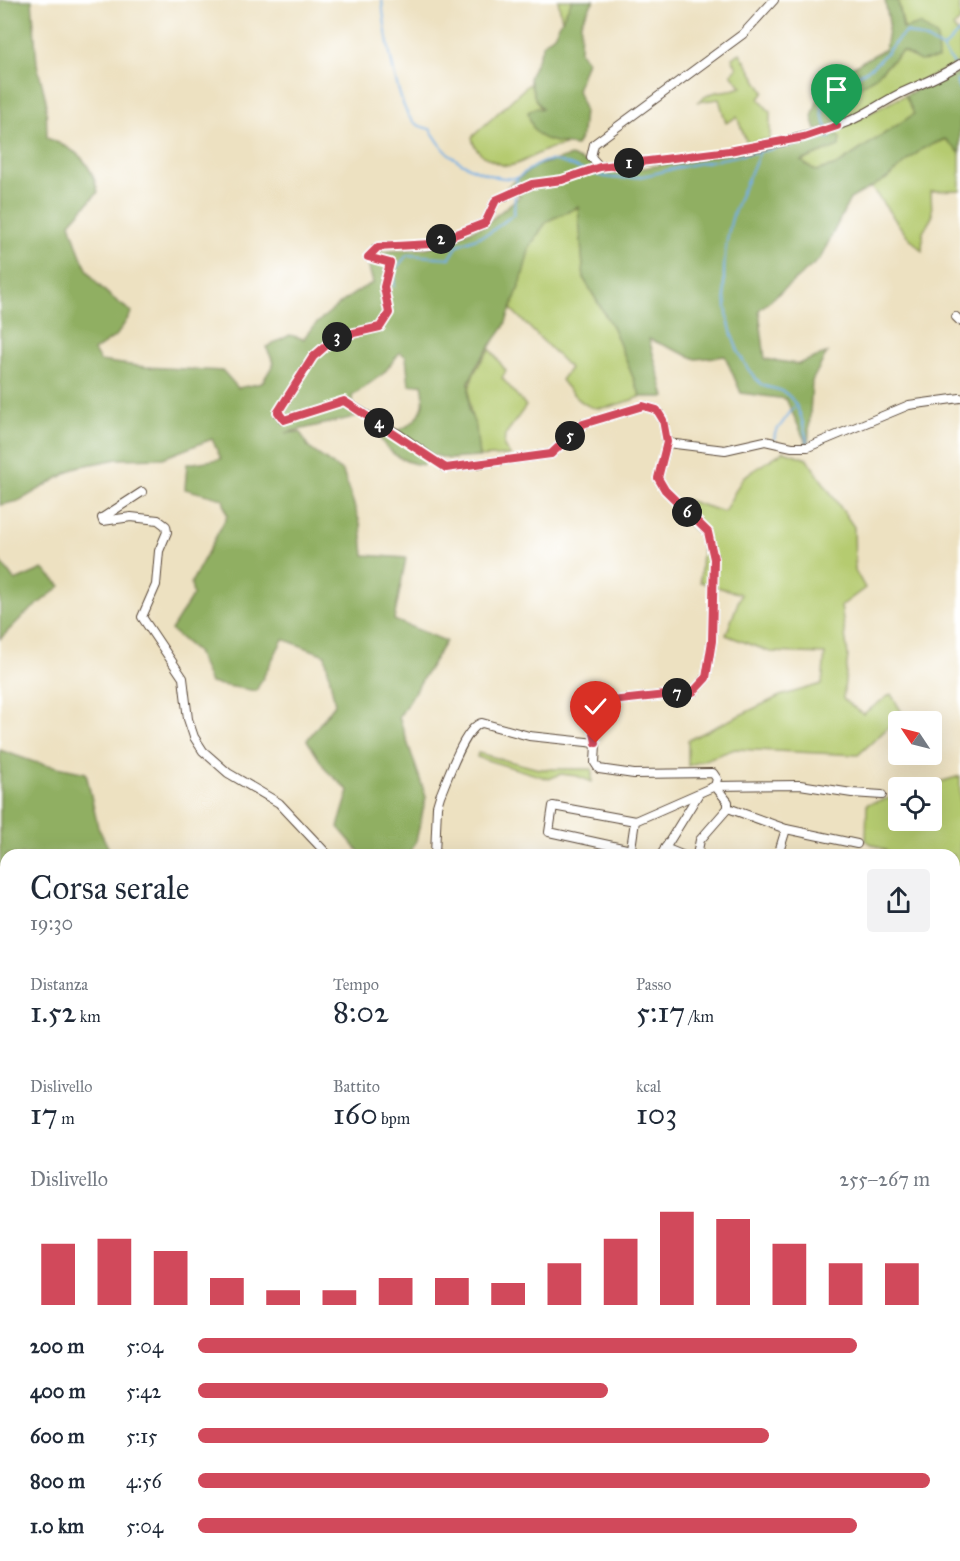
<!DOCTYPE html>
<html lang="it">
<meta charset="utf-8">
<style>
:root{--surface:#fff;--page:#f2f2f3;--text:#1f2937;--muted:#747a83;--accent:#d1495b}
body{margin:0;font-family:"IM FELL Great Primer",serif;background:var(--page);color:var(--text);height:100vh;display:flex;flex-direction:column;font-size:22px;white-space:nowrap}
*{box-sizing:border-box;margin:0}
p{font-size:20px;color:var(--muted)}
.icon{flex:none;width:33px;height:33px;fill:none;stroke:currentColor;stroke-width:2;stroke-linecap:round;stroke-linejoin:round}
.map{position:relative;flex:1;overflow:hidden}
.side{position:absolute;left:0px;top:849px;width:960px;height:712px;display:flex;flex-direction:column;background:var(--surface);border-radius:18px 18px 0 0;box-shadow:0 6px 24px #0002}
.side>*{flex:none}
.needle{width:39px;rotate:305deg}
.buttons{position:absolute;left:888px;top:711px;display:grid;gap:12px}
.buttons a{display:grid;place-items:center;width:54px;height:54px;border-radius:6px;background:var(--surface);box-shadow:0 6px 24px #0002;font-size:30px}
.pin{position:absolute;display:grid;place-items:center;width:51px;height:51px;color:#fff;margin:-62px -26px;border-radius:50% 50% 50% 0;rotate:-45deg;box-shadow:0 0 6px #0007}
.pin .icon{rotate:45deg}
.km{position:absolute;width:30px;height:30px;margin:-15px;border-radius:50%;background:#222;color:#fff;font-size:16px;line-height:30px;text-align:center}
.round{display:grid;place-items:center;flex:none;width:63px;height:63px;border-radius:6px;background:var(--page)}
.head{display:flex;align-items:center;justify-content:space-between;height:102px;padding:0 30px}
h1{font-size:33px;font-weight:600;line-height:45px}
.figures{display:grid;grid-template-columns:repeat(3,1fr);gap:9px;height:102px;padding:6px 30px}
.figures div{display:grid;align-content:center}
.figures b{font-size:30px;font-weight:600}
.figures small{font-size:16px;font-weight:400}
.figures p{font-size:16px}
.chart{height:168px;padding:12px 30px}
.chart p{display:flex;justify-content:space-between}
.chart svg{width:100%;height:108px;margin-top:6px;stroke:var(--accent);stroke-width:6}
ul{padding:0 30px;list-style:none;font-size:20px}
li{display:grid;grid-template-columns:96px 72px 1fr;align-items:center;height:45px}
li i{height:15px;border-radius:8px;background:var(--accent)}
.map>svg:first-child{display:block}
</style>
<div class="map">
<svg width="960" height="1561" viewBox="0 0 960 1561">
<rect width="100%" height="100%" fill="#fff"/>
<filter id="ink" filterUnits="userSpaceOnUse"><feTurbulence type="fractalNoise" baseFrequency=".0167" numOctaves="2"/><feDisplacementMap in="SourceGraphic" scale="12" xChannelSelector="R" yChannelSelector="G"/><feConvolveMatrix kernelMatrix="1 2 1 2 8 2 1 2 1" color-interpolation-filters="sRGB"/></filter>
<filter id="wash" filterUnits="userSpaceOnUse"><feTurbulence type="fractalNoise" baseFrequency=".008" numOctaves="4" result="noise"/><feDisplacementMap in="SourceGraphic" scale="24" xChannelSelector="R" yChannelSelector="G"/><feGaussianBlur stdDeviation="1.35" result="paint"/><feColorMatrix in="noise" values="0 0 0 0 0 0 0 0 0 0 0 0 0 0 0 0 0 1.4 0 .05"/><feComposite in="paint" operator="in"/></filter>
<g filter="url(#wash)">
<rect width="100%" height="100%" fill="#ede1c1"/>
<g fill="#b5cb6f" stroke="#787a46" stroke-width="1.5">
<path d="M 558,0 L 572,0 L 562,21 Z"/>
<path d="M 898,0 L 960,0 L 960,21 L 953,27 L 960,36 L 960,62 L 836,124 L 843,97 L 875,77 L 903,51 L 910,56 Z"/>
<path d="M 740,53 L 764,92 L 759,99 L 770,112 L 770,139 L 747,143 L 737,117 L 726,123 L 719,99 L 697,102 C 719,86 720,95 742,87 L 731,74 L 737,68 L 732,58 Z"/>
<path d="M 530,83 L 535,98 L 560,142 L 567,144 C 560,147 551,147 544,151 C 517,162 513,175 484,156 C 477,151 473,146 472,137 Z"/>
<path d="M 905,95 L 915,114 L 837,165 L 816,171 L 800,161 L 824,152 L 840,137 L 833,132 Z"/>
<path d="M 946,139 L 960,153 L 960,190 L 931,191 L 932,217 L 923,232 L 922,251 L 904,232 L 871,187 L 886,179 L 922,149 Z"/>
<path d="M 579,207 L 584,279 L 613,328 L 641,397 C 599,410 591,419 561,380 L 570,368 L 511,309 L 530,246 L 547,221 Z"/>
<path d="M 490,349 L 506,371 L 502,378 L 526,406 L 505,435 L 504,447 L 510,455 L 479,457 C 474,406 454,394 490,349 Z"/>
<path d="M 784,451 L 807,459 L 854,527 L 855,570 L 865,588 L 841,606 L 848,655 L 843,699 L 863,714 L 891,694 L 903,714 L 858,755 L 735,749 L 688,766 L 688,740 L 780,696 L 822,684 L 825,654 L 770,652 L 726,635 L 741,594 L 700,582 L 703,538 L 676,514 L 686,500 L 724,512 L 743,477 Z"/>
<path d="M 478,753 L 539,769 L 592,769 L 592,782 L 577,776 L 561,774 L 549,779 L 477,757 Z"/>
<path d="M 960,776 L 960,874 L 954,873 L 954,855 L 895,855 L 866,841 L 867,804 L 898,796 L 898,820 L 932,820 L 932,788 L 923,787 Z"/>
<path d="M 954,1051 L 960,1051 L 960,1083 L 954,1088 Z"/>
<path d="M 960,1219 L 960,1320 L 954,1316 L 954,1220 Z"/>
<path d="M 6,1335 L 6,1445 L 0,1451 L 0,1337 Z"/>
<path d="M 960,1380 L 960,1513 L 954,1508 L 954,1383 Z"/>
<path d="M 215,1556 L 287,1556 L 282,1561 L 222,1561 Z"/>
</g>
<g fill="#90af62" stroke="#666c40" stroke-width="1.5">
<path d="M 0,0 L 32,0 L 37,64 L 46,100 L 47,138 C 77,150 90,159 98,192 L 70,223 C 84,270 91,285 132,312 L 117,335 L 94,351 L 100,361 L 145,367 L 223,371 L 238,388 L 262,383 L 274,363 L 266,347 L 290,335 L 304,339 C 310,325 357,289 373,283 L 368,264 L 378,252 L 427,248 L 483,226 L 520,196 L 507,187 L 535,166 L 571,156 L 600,169 L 628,171 L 833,132 L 840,137 L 839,146 L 801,161 L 816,171 L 837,165 L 914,114 L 905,95 L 960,72 L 960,153 L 945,139 L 922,149 L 886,179 L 850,199 L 820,259 L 759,310 L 765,359 L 798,364 L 827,353 L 812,381 L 808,447 L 786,399 L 741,393 L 725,356 L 696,359 L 649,339 L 665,397 L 641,397 L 613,328 L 584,279 L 578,207 L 547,221 L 530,246 L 521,282 L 504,327 L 478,363 L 469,382 L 469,410 L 476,427 L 479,457 L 449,459 L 434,455 L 423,465 C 401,463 379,448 376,425 L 389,434 C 414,426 429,413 422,384 L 409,385 L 406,357 L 400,352 L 384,373 L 352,396 L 355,417 L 285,433 L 300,432 L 309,448 L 343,472 L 361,526 L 364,555 L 406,558 L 394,620 L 446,641 L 399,717 L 426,797 L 416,841 L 409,855 L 362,855 L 338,827 L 349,791 L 326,770 L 307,740 L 335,704 L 325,655 L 283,639 L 256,691 L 210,683 L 197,652 L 171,630 L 193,595 L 191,583 L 227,516 L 223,499 L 185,489 L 187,464 L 221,459 L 212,439 L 163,458 L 117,459 L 77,467 L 19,501 L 0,505 Z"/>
<path d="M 572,0 L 594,0 L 581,22 L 580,52 L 587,61 L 577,90 L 584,109 L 582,134 L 576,146 C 550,140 534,144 528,112 L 536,108 L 542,109 L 535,98 L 529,78 L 544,43 L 554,35 Z"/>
<path d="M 885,0 L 898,0 L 903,29 L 920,24 L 937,37 L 938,59 L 920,61 L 902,51 L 875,77 L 843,97 L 836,124 L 816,130 L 812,117 L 823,83 L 885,49 L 889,23 Z"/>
<path d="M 0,561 L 15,581 L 43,569 L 61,586 L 23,616 L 0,639 Z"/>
<path d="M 0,750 L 34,762 L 86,773 L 98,827 L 112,855 L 6,855 L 6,893 L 0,885 Z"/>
<path d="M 127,1556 L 215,1556 L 222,1561 L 131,1561 Z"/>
</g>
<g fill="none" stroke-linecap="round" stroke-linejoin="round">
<g stroke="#73afe5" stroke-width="2">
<path d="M 382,0 C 384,26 396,98 410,118 C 416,126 422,127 430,129 C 435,136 440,146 447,152 C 462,167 497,181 517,178"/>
<path d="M 943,50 L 954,64"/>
<path d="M 957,80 L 960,91"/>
<path d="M 759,154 C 750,177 737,198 731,222 C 718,271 721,346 761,384 C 765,388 776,388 782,391 C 799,399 804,426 807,442"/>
<path d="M 591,173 C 626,186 656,172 690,165 C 737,156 784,147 831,137 C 829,131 826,125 824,120 C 813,91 852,81 869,69 C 883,60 892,43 906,32 L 928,40 L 943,49 L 960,31"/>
<path d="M 516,189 L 517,178 C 548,156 548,157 583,170"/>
<path d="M 394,286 L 395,270 L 407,255 L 450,258 L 458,245 L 489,233 L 514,214 L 515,194"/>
<path d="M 774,441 L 775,433 L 794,407"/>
</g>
</g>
</g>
<g filter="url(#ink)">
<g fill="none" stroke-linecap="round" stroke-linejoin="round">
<g stroke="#564536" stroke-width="10">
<g id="street">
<path d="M 774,0 L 743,34 L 594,144 L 591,157 L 600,167 C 682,157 770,153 847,122 C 865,115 881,103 899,94 C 920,84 940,77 960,64"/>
<path d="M 956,317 L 960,321"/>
<path d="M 667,443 L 725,450 L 765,441 L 792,447 L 808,447 L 909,405 L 960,398"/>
<path d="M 142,492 L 102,518 L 103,521 L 131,517 L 158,520 L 166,526 L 167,532 L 159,551 L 156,585 L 142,617 L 183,678 L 188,719 L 194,737 L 203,751 L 228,773 L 279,803 L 328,855"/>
<path d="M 596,743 C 595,731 587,718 588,706 L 593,703 L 693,692 L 706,678 L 712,641 L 714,559 L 708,532 L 665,490 L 658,478 L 667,443 L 663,420 L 657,410 L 643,406 L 583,424 L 551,454 L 446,468 L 400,435 L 344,401 L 283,420 L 278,412 L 313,357 L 336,337 L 380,327 L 389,313 L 384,287 L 390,263 L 368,257 L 378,247 L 431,245 L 485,223 L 496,200 L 533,184 L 562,180 L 600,167"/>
<path d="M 715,786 L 800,785 L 852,793 L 882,795"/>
<path d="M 728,808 L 786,829 L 857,844"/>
<path d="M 665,848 L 682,855"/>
<path d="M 631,850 L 549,832 L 553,806 L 635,821"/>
<path d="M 435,855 L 437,806 L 440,796 C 447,780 465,726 482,723 L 529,736 L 596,743 L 595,763 L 599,769 L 634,774 L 713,773 L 717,779 L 715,786 L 635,821 L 630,855"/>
<path d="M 661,855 L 698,795"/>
<path d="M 697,855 L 700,840 L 728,808 L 728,802 L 715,786"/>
<path d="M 778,855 L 786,829"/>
<path d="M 0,1111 L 6,1116"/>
<path d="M 0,1194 L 6,1194"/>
<path d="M 0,1265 L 6,1267"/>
<path d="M 0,1294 L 6,1285"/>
<path d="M 0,1459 L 6,1454"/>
<path d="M 0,1507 L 6,1511"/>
<path d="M 926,1556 L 929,1561"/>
<path d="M 625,1561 L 632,1556"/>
<path d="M 780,1561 L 781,1561"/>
</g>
</g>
<g stroke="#564536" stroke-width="14">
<g id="secondary">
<path d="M 954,973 L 960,969"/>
<path d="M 0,1084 L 6,1075"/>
<path d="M 954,1352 L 960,1351"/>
<path d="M 954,1520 L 960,1525"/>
<path d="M 179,1556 L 185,1561"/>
<path d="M 28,1561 L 34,1556"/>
<path d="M 298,1561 L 303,1556"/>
</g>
</g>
<use href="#street" stroke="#fff" stroke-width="8"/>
<use href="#secondary" stroke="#fff" stroke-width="10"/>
</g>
</g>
<g fill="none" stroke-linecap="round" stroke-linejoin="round" filter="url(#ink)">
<g stroke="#fff" stroke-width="12">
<path id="route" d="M 596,743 C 595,731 587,718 588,706 L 593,703 L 693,692 L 706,678 L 712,641 L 714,559 L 708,532 L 665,490 L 658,478 L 667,442 L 663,420 L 657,410 L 643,406 L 583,424 L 551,454 L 446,468 L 344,401 L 284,420 L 278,412 L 313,357 L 336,337 L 380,327 L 389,313 L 384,287 L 390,263 L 368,257 L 378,247 L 431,244 L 485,223 L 496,200 L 532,184 L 562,180 L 600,167 L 729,151 L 804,137 L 837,126"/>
</g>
<use href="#route" stroke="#d1495b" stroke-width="8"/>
</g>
</svg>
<div class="buttons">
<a><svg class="needle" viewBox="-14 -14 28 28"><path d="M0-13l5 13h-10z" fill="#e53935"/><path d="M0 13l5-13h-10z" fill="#747a83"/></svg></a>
<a><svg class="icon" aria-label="locate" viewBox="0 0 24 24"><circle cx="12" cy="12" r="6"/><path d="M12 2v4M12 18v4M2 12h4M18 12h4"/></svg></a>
</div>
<div class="pin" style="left:837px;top:126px;background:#1e9e55"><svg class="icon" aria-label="arrive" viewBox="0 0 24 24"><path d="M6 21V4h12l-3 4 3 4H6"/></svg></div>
<div class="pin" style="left:596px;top:743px;background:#d93025"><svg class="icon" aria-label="check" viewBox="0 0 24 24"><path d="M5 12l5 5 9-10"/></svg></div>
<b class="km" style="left:629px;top:163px">1</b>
<b class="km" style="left:441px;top:239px">2</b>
<b class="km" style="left:337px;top:337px">3</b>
<b class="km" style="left:379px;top:423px">4</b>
<b class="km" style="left:570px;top:436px">5</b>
<b class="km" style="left:687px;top:512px">6</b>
<b class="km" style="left:677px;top:693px">7</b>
<section class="side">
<div class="head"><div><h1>Corsa serale</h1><p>19:30</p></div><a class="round"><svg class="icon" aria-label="share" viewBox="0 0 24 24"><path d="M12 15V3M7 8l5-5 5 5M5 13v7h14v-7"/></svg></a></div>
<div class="figures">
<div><p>Distanza</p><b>1.52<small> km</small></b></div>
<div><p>Tempo</p><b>8:02</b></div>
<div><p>Passo</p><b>5:17<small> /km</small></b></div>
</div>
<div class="figures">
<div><p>Dislivello</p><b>17<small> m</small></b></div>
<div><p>Battito</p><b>160<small> bpm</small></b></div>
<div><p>kcal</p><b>103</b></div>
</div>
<div class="chart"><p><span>Dislivello</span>255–267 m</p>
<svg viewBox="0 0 160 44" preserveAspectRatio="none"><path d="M5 44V19M15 44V17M25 44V22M35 44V33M45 44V38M55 44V38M65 44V33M75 44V33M85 44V35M95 44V27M105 44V17M115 44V6M125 44V9M135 44V19M145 44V27M155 44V27"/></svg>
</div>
<ul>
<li><b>200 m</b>5:04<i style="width:90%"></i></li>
<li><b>400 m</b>5:42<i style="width:56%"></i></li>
<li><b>600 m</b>5:15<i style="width:78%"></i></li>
<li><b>800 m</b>4:56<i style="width:100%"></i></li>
<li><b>1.0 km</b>5:04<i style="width:90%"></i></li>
</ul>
</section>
</div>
